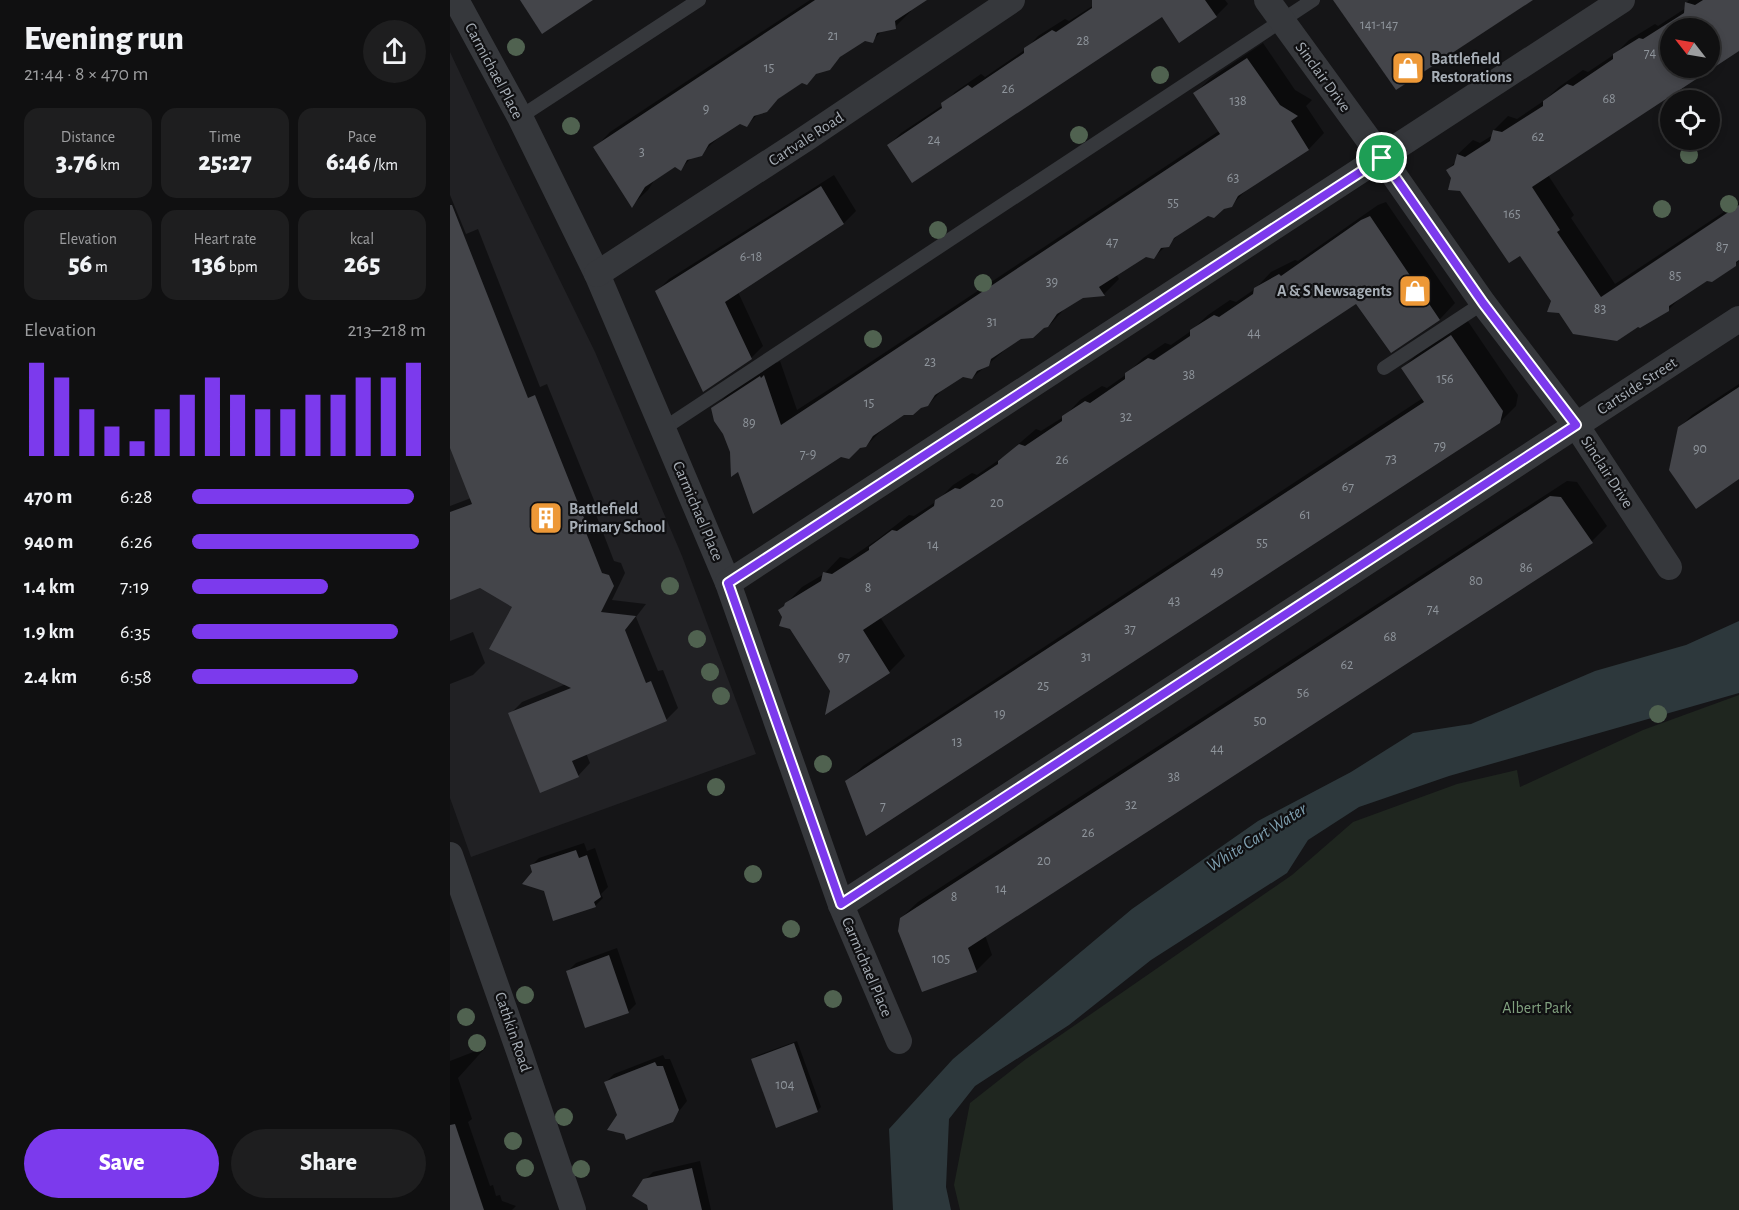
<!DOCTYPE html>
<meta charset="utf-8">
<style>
:root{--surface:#101011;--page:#1e1e1f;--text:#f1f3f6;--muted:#9c9d9f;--line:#303031;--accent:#7c3aed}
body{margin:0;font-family:"Alegreya Sans",sans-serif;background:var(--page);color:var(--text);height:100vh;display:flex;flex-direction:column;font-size:22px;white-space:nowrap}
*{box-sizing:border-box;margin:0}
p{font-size:20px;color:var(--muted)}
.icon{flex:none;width:33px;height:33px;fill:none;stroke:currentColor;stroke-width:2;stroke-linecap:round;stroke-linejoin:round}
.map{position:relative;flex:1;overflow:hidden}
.panel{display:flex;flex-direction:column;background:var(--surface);width:450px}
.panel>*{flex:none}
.needle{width:39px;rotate:301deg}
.buttons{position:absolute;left:1210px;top:18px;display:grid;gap:12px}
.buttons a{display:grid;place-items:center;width:60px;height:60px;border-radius:50%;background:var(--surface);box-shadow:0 3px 9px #0003,0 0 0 2px var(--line);font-size:30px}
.pin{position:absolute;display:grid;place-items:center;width:51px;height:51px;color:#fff;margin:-26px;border:3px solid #fff;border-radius:50%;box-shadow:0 2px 6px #0007}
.round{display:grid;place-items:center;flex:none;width:63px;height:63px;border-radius:32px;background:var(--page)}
.headline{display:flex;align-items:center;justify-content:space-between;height:102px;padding:0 24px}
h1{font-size:33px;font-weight:800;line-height:45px}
.metrics{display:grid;grid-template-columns:repeat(3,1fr);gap:9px;height:102px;padding:6px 24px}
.metrics div{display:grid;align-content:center;border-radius:15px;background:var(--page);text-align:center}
.metrics b{font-size:26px;font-weight:800}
.metrics small{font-size:16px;font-weight:400}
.metrics p{font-size:16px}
.chart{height:168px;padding:12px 24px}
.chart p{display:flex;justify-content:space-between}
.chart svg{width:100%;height:108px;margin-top:6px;stroke:var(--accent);stroke-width:6}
.primary-button{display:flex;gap:12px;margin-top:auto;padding:12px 24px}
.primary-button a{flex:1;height:69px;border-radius:36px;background:var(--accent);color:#fff;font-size:24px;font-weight:800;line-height:69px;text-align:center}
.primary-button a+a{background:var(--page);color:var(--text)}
ul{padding:0 24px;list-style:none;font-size:20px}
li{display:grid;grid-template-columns:96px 72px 1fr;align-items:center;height:45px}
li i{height:15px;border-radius:8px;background:var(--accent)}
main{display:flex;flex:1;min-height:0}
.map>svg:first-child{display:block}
</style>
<main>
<section class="panel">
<div class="headline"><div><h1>Evening run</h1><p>21:44 · 8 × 470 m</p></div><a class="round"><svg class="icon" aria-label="share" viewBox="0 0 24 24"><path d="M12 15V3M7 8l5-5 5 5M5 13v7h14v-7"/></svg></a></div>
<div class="metrics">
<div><p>Distance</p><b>3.76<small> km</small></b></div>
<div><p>Time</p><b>25:27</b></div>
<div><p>Pace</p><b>6:46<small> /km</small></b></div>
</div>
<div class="metrics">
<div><p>Elevation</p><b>56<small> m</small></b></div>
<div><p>Heart rate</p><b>136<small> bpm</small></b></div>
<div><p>kcal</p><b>265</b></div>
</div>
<div class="chart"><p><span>Elevation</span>213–218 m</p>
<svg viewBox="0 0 160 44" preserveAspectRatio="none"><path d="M5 44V6M15 44V12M25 44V25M35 44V32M45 44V38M55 44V25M65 44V19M75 44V12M85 44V19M95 44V25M105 44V25M115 44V19M125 44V19M135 44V12M145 44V12M155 44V6"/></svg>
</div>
<ul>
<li><b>470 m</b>6:28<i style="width:95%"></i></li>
<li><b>940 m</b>6:26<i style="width:97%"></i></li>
<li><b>1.4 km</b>7:19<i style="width:58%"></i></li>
<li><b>1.9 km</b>6:35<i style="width:88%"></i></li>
<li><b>2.4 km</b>6:58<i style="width:71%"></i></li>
</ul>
<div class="primary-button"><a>Save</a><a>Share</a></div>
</section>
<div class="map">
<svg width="1289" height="1210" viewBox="0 0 1289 1210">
<rect width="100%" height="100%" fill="#151517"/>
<path fill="#212124" d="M 0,52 L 48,154 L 145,352 L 232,556 L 306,754 L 21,857 L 0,798 Z"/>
<path fill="#1f261f" d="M 1289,695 L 1289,1210 L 510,1210 L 504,1185 L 520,1103 L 576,1059 L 842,875 L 903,822 L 1007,784 L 1067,770 L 1070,787 L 1193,730 Z"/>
<path fill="#2d383c" d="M 1289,621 L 1289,693 L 999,776 L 909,807 L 858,840 L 837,873 L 701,960 L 619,1025 L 525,1086 L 499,1119 L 496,1187 L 501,1210 L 443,1210 L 439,1129 L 503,1059 L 682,909 L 808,821 L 901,772 L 963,733 L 1021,724 L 1145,671 L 1236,645 Z"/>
<g fill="#0007" fill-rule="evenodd">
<path d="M 360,0 L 474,0 L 461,9 L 461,11 L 445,27 L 434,29 L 422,41 L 415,39 L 396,51 L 380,68 L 368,72 L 334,93 L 316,111 L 309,113 L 297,125 L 290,122 L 268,138 L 251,154 L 242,157 L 231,169 L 224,166 L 205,179 L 198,190 L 182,205 L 145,148 L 160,132 Z"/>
<path d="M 647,0 L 775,0 L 778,4 L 766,16 L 712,15 L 439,145 L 451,133 L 493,105 L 505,92 L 531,74 L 535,77 L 576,49 L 588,36 L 615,19 L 619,21 L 644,5 Z"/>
<path d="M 1239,0 L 1289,0 L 1289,49 L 1098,175 L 1124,215 L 1121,218 L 1165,284 L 1289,202 L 1289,261 L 1232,296 L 1218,310 L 1102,301 L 1070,254 L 998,170 L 1006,161 L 1008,154 L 1023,140 L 1030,143 L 1043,135 L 1044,130 L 1058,116 L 1067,119 L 1095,100 L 1109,87 L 1133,70 L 1138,72 L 1165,54 L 1179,40 L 1205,24 L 1208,26 L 1236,8 L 1236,3 ZM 1221,28 L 1260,28 L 1260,68 L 1221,68 Z"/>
<path d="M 813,43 L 845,90 L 862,100 L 856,106 L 874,133 L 859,149 L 798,188 L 781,206 L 757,215 L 734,230 L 704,257 L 695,255 L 666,274 L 669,279 L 654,294 L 632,296 L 617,306 L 599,326 L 593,326 L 570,337 L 522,378 L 512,375 L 494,388 L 478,405 L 454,414 L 432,430 L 416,446 L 282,451 L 263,409 L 279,393 L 326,361 L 327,363 L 330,361 L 347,410 L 389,383 L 769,131 L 745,93 L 761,78 Z"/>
<path d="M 384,175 L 406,211 L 394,223 L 288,292 L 313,346 L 301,358 L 207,291 L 219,279 Z"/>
<path d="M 0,195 L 16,234 L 28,229 L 90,387 L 97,384 L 148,510 L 145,512 L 164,561 L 171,563 L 175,573 L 162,600 L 196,604 L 186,617 L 208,671 L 213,670 L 228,708 L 216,720 L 136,753 L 140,763 L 128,776 L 60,714 L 72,702 L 116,684 L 64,606 L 30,586 L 0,598 L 0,506 L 21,498 L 0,444 Z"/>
<path d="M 936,202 L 1005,303 L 990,319 L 941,351 L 906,302 L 430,617 L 455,656 L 439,672 L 377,712 L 381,691 L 336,604 L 352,587 L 374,574 L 390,557 L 399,559 L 428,539 L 459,515 L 464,516 L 487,501 L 503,485 L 522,473 L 527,475 L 556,455 L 586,429 L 591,431 L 615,416 L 630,400 L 652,386 L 657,388 L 677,374 L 693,358 L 715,343 L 721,345 L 741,331 L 758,315 L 780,300 L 786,302 L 805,289 L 821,272 L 845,260 L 848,261 L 928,205 Z"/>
<path d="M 1017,320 L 1068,395 L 1066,406 L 1050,422 L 397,782 L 413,766 L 973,398 L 953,368 L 969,352 Z"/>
<path d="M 1289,384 L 1289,439 L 1229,428 L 1242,415 Z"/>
<path d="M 1117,481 L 1127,482 L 1157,526 L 1142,541 L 535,935 L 542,955 L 526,971 L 451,918 L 468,902 Z"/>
<path d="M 23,632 L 35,663 L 23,675 L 0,684 L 0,641 Z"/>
<path d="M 134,843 L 137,851 L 145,848 L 158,887 L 151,894 L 153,898 L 145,906 L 95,890 L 81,866 L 89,858 Z"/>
<path d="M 167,948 L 186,1004 L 178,1012 L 118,971 L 126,963 Z"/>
<path d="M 347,1041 L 371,1107 L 367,1111 L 303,1059 L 306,1056 Z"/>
<path d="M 36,1047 L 8,1078 L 22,1119 L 18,1122 L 40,1186 L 43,1185 L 46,1196 L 50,1195 L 52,1201 L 66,1206 L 62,1210 L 0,1210 L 0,1061 Z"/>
<path d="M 213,1055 L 215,1059 L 220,1059 L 237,1101 L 222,1120 L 156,1082 L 164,1074 Z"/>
<path d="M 250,1161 L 261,1210 L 199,1210 L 195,1180 L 203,1172 Z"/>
</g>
<g fill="#44454a" fill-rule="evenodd">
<path d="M 70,0 L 143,0 L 92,34 Z"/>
<path d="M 365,0 L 477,0 L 445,21 L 446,29 L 427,33 L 423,43 L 415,41 L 390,57 L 380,70 L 366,74 L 357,85 L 352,83 L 328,99 L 317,112 L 304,116 L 297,127 L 290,124 L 259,144 L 252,156 L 237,160 L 231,171 L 225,167 L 195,187 L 182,208 L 143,147 Z"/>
<path d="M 642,0 L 755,0 L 767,17 L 729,43 L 712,17 L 462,183 L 437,145 L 492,108 L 491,103 L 518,85 L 522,88 L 574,53 L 574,48 L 602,30 L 606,32 L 642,8 Z"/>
<path d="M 883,0 L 1083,0 L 946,90 Z"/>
<path d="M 1253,0 L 1289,0 L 1289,51 L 1082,187 L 1110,230 L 1107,232 L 1151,297 L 1289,205 L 1289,260 L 1286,262 L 1286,266 L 1262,282 L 1257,281 L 1219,306 L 1219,311 L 1190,328 L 1188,327 L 1167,341 L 1123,334 L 1109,313 L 1097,312 L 1101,301 L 1070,256 L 1059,263 L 1010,191 L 998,190 L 1001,178 L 996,170 L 1004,165 L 1007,154 L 1015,157 L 1040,141 L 1043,130 L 1052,132 L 1093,106 L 1093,101 L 1117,84 L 1123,86 L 1163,59 L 1163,54 L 1189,38 L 1193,39 L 1234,13 L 1235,2 L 1245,5 ZM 1221,28 L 1260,28 L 1260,68 L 1221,68 Z"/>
<path d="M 797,58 L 830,105 L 848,116 L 841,121 L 859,150 L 788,196 L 782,207 L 774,209 L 764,218 L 758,216 L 724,238 L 719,247 L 711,248 L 704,259 L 696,257 L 649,287 L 655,296 L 633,298 L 607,314 L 598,327 L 594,328 L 583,338 L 571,339 L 541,359 L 539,366 L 527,371 L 522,379 L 513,377 L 485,395 L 478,406 L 471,408 L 463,415 L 454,415 L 423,436 L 416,447 L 410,448 L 399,459 L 391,457 L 303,514 L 288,472 L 281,477 L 280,452 L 273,434 L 264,421 L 261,408 L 310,376 L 311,378 L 314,375 L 331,425 L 372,398 L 770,134 L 743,93 Z"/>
<path d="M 371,186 L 394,224 L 275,302 L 302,359 L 253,392 L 205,291 Z"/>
<path d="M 0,205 L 2,205 L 78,398 L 85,395 L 136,523 L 133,525 L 152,573 L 159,575 L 164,586 L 151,612 L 186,616 L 175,630 L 196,683 L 201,681 L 217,721 L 122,761 L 129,777 L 90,793 L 58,713 L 121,688 L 39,649 L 62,607 L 30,588 L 0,600 L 0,512 L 22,504 L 0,448 Z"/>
<path d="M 920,216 L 990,320 L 941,353 L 906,304 L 413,630 L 440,673 L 375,715 L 380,691 L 340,629 L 329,626 L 332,617 L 328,610 L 334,606 L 335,603 L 371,581 L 373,572 L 382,574 L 419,550 L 419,547 L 442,530 L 447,531 L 484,506 L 485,500 L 505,488 L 510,489 L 548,464 L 548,461 L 569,444 L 575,446 L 612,421 L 612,416 L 635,401 L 640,403 L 675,379 L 675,373 L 698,358 L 704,360 L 740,336 L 740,330 L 764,315 L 769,317 L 803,294 L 804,288 L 829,274 L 831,276 L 911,220 Z"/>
<path d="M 1001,335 L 1053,411 L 1050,423 L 416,836 L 395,781 L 974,402 L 951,368 Z"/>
<path d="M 1289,387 L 1289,479 L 1246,509 L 1219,470 L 1228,427 Z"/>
<path d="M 1100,496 L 1111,497 L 1143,543 L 518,948 L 527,972 L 472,992 L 448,931 L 450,918 Z"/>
<path d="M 126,850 L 129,858 L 137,855 L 151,897 L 144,902 L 146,907 L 103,921 L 94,891 L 72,884 L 82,872 L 80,865 Z"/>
<path d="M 159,955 L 179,1013 L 135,1028 L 116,971 Z"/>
<path d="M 344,1043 L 368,1112 L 326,1128 L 301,1059 Z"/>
<path d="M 205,1062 L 207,1066 L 213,1066 L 229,1110 L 223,1122 L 176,1140 L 174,1134 L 157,1130 L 167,1115 L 154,1082 Z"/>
<path d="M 5,1124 L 34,1210 L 0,1210 L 0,1125 Z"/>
<path d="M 242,1168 L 252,1210 L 198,1210 L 197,1205 L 182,1196 L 193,1179 Z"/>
</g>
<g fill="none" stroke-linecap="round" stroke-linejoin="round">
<g stroke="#36383c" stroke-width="14">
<path d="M 70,117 L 249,0"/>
<path d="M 934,368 L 1033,303"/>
<path d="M 213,429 L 863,0"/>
</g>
<g stroke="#36383c" stroke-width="26">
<path d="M 6,0 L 70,117 L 147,274 L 213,429 L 278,583 L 391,905 L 449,1041"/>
<path d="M 817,0 L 932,158 L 1033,303 L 1126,425 L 1219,567"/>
<path d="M 147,274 L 355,139 L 562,0"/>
<path d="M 278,583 L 1172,0"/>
<path d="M 0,855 L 70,1054 L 123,1210"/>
<path d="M 391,905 L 1289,319"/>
</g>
</g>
<g fill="#506250">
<circle cx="66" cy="47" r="9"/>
<circle cx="710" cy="75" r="9"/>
<circle cx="121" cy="126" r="9"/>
<circle cx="629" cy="135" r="9"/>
<circle cx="1239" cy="155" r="9"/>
<circle cx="1279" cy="204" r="9"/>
<circle cx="1212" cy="209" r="9"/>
<circle cx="488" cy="230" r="9"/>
<circle cx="533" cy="283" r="9"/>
<circle cx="423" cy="339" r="9"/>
<circle cx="220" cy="586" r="9"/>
<circle cx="247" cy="639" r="9"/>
<circle cx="260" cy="672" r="9"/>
<circle cx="271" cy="696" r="9"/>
<circle cx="1208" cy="714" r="9"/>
<circle cx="373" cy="764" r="9"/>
<circle cx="266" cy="787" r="9"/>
<circle cx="303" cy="874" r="9"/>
<circle cx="341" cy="929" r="9"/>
<circle cx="75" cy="995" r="9"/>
<circle cx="383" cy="999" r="9"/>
<circle cx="16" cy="1017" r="9"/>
<circle cx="27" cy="1043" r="9"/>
<circle cx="114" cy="1117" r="9"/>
<circle cx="63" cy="1141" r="9"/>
<circle cx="75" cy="1168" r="9"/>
<circle cx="131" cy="1169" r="9"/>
</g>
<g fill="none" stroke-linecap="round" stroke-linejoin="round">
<g stroke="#fff" stroke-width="12">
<path id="route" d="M 932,158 L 1033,303 L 1126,425 L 391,904 L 278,583 Z"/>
</g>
<use href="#route" stroke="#7c3aed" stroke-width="8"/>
</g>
<defs>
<g id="shop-square" transform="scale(1.725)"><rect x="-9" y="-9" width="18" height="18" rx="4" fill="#ed9837" stroke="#101012"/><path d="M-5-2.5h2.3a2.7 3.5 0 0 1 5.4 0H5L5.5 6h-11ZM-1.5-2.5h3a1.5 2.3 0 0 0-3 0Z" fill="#fff"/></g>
<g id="building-square" transform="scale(1.725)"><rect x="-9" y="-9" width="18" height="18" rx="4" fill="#ed9837" stroke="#101012"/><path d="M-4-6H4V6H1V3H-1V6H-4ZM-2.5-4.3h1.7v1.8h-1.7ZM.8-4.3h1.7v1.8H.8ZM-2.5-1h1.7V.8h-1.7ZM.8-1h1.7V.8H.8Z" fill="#fff"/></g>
</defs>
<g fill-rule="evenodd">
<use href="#shop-square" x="958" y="68"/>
<use href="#shop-square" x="965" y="291"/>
<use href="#building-square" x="96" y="518"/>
</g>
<g text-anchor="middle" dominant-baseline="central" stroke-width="4.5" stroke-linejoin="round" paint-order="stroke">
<g font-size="14" fill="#8e949b">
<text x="929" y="25">141-147</text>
<text x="383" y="36">21</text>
<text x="633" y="41">28</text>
<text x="1200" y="53">74</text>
<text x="319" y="68">15</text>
<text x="558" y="89">26</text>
<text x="1159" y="99">68</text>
<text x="788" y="101">138</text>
<text x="256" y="109">9</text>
<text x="1088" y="137">62</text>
<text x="484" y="140">24</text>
<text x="192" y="152">3</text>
<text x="783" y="178">63</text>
<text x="723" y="203">55</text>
<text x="1062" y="214">165</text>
<text x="662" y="242">47</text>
<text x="1272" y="247">87</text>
<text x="301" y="257">6-18</text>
<text x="1225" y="276">85</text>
<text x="602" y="282">39</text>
<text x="1150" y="309">83</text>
<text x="542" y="322">31</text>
<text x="804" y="333">44</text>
<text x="480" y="362">23</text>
<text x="739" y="375">38</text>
<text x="995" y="379">156</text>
<text x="419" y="403">15</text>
<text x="676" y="417">32</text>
<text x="299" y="423">89</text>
<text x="990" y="446">79</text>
<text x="1250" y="449">90</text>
<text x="358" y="454">7-9</text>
<text x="941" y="459">73</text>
<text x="612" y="460">26</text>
<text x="898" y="487">67</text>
<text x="547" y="503">20</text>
<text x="855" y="515">61</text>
<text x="812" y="543">55</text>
<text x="483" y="545">14</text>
<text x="1076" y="568">86</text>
<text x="767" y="572">49</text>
<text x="1026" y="581">80</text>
<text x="418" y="588">8</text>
<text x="724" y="601">43</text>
<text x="983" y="609">74</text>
<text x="680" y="629">37</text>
<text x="940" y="637">68</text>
<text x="394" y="657">97</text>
<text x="636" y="657">31</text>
<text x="897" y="665">62</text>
<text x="593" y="686">25</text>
<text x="853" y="693">56</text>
<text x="550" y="714">19</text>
<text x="810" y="721">50</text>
<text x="507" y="742">13</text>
<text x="767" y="749">44</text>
<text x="724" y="777">38</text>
<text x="681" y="805">32</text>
<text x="433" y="806">7</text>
<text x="638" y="833">26</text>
<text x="594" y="861">20</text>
<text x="551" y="889">14</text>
<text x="504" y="897">8</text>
<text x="491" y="959">105</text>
<text x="335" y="1085">104</text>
</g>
<g font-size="16" font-weight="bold" fill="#a7aeb6" stroke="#101012" text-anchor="start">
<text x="981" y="59">Battlefield<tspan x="981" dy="18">Restorations</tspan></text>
<text x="942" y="291" text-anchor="end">A &amp; S Newsagents</text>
<text x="119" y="509">Battlefield<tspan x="119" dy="18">Primary School</tspan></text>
</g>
<g font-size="16" fill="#a7aeb6" stroke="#101012">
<text transform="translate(44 71) rotate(62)">Carmichael Place</text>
<text transform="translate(873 77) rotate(54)">Sinclair Drive</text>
<text transform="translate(356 139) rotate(-33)">Cartvale Road</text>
<text transform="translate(1187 386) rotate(-33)">Cartside Street</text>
<text transform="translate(1157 472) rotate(57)">Sinclair Drive</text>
<text transform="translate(248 511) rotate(67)">Carmichael Place</text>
<text transform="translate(417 967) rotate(67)">Carmichael Place</text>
<text transform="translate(63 1032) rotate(71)">Cathkin Road</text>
</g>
<g font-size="16" fill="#81a17f" stroke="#101012">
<text x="1087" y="1008">Albert Park</text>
</g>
<g font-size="18" font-style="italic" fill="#7fa0b1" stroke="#101012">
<text transform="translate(807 838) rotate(-32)">White Cart Water</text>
</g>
</g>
</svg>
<div class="buttons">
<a><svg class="needle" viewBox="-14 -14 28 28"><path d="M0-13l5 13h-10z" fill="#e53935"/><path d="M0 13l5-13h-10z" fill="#9c9d9f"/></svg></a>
<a><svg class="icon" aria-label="locate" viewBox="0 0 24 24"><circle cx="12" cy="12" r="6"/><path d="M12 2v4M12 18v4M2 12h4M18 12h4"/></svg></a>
</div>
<div class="pin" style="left:932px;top:158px;background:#1e9e55"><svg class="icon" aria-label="arrive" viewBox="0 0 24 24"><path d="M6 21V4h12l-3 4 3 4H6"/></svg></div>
</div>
</main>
